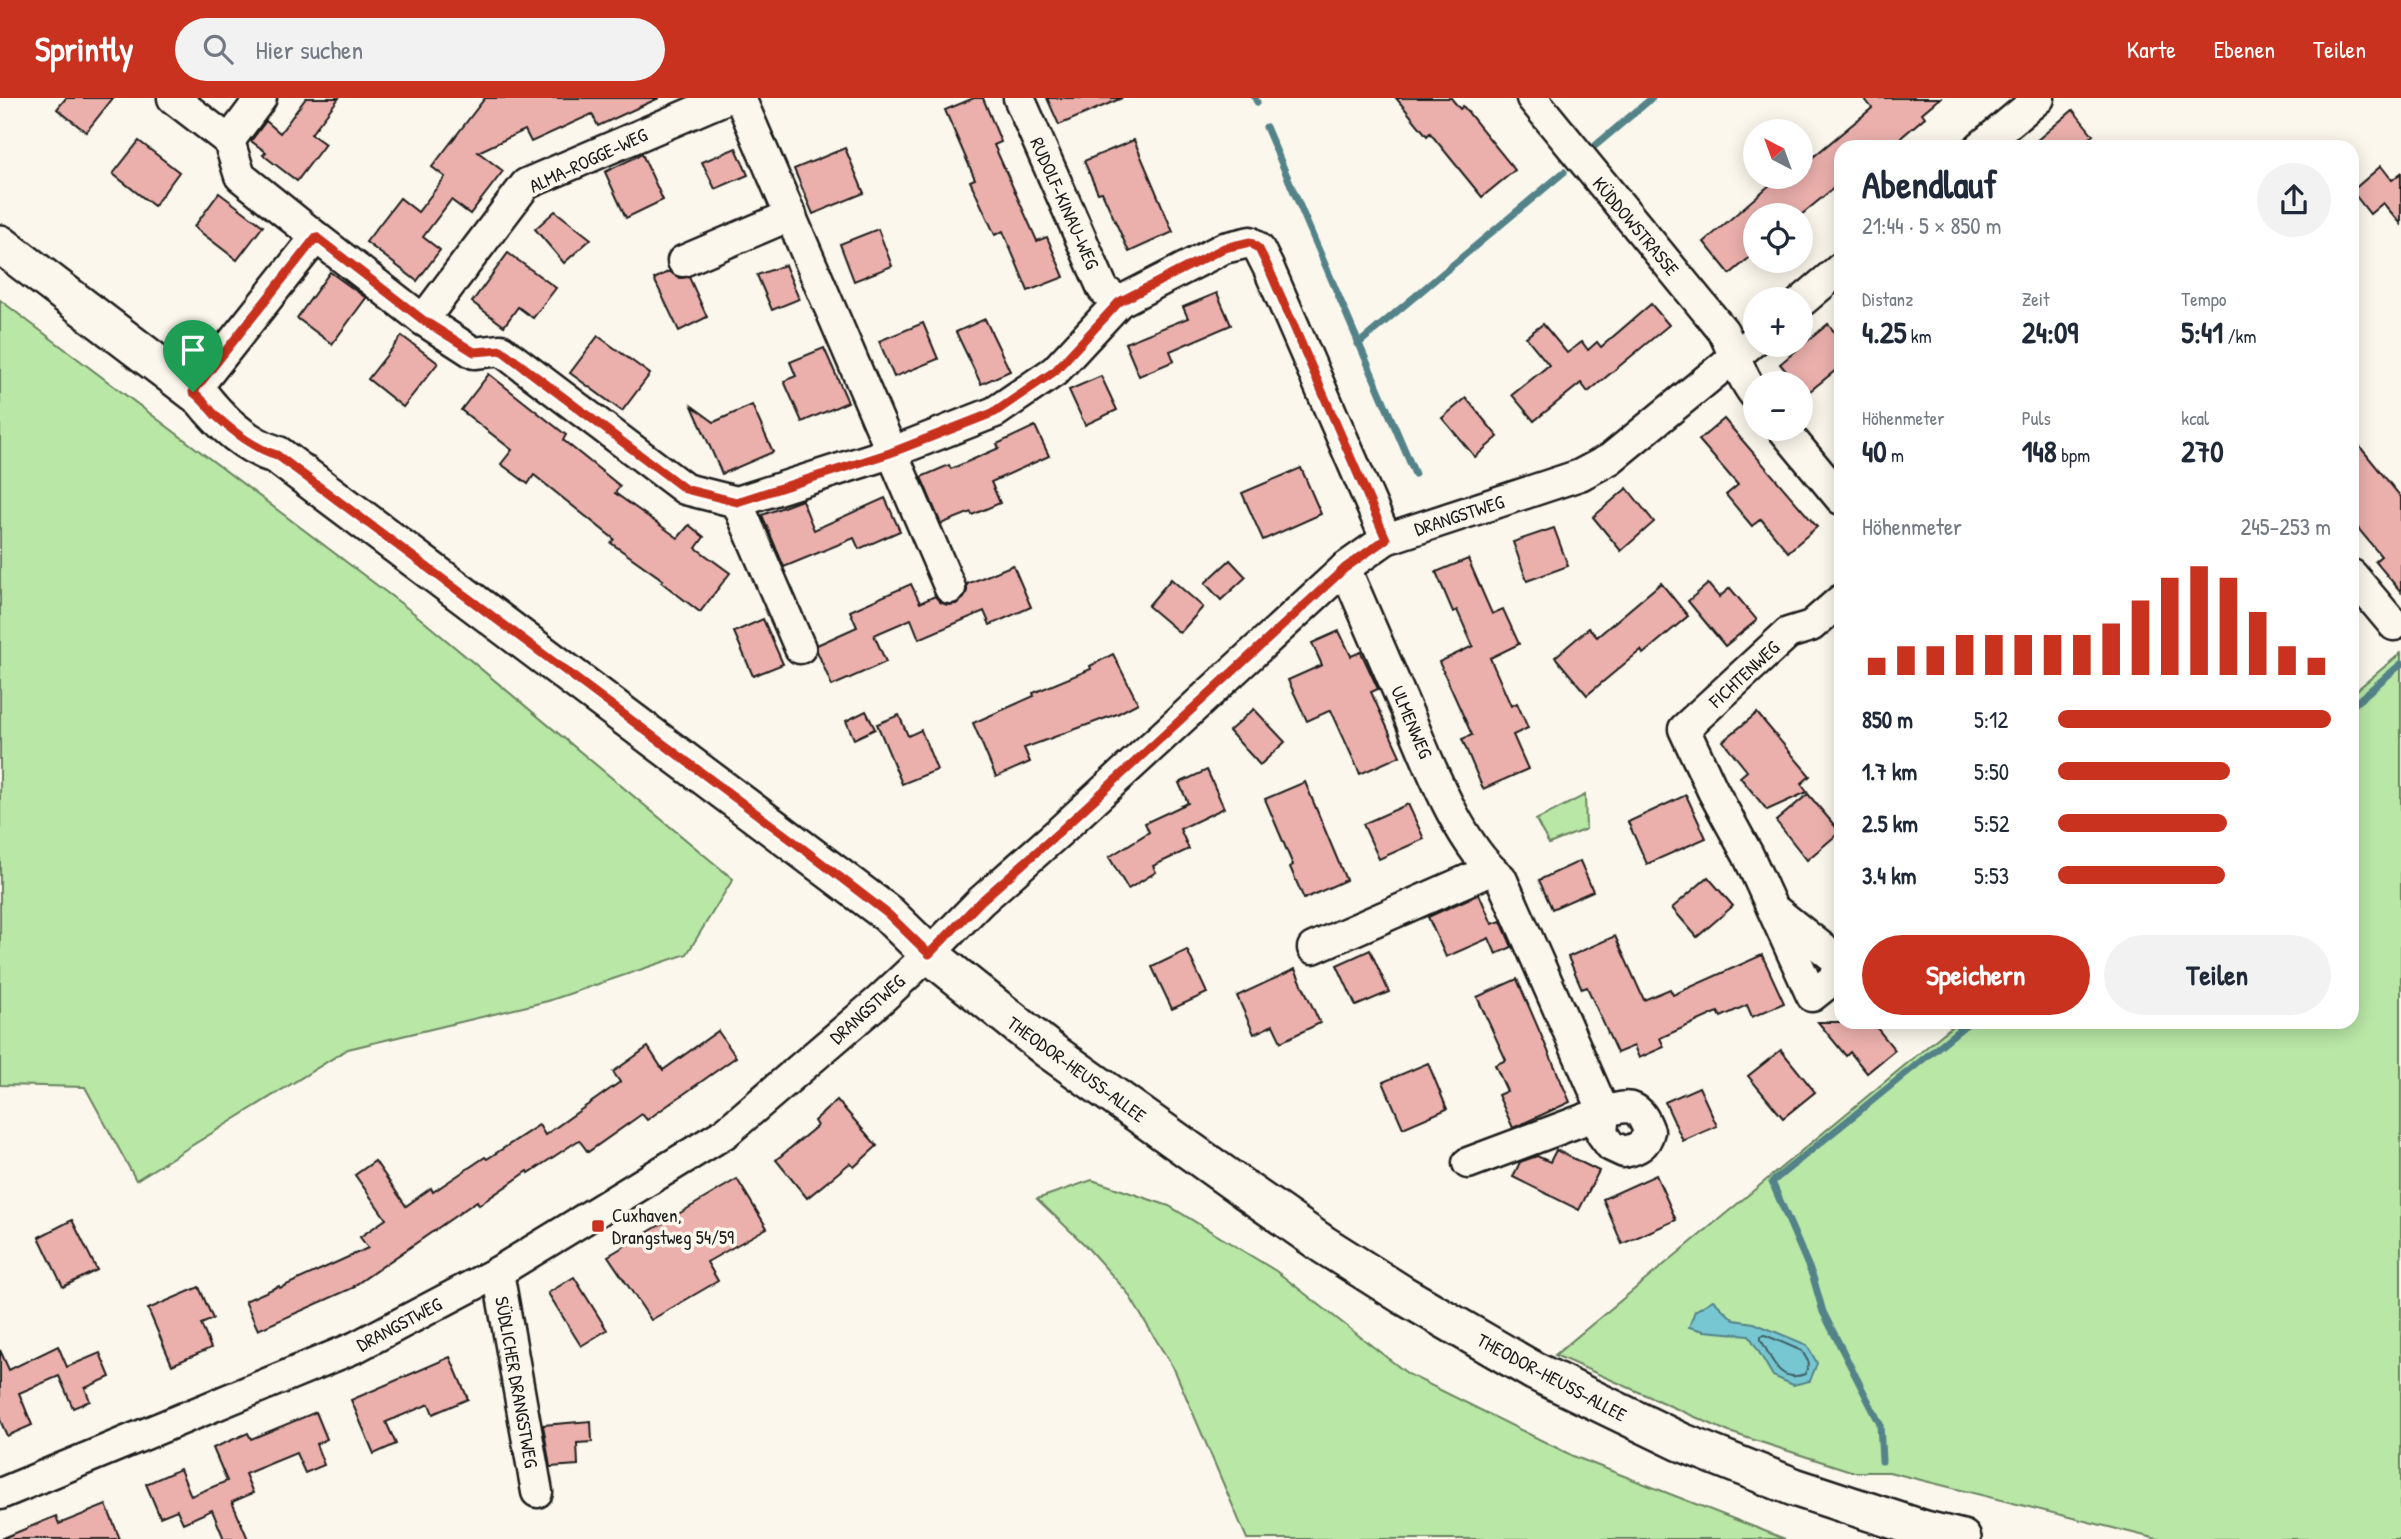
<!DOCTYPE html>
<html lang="de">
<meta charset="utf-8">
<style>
:root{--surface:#fff;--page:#f2f2f3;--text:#1f2937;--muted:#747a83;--accent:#c8321e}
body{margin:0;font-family:"Patrick Hand",sans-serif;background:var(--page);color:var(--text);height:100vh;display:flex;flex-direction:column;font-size:26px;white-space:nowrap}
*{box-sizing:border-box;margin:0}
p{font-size:23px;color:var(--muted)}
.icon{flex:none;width:38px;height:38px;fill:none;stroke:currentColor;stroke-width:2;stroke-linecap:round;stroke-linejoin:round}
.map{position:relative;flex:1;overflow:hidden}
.panel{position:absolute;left:1834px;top:42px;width:525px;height:889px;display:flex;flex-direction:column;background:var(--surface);border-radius:21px;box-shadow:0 4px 18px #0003}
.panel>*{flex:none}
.needle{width:46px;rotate:319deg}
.buttons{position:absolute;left:1743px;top:21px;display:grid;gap:14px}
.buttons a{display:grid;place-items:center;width:70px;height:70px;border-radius:50%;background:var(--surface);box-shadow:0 4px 18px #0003;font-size:35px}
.pin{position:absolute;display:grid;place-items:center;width:60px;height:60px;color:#fff;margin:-72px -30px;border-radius:50% 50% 50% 0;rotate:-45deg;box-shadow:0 0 7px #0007}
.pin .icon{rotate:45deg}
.round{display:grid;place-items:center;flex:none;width:74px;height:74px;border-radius:37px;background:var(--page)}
.summary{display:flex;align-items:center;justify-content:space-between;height:119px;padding:0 28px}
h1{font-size:38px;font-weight:700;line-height:52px}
.stats{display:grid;grid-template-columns:repeat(3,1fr);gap:10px;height:119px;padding:7px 28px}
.stats div{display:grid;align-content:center}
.stats b{font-size:30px;font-weight:700}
.stats small{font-size:19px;font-weight:400}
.stats p{font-size:19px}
.chart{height:196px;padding:14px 28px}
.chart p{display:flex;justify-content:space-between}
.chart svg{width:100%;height:126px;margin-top:7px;stroke:var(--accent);stroke-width:6}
.action{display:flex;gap:14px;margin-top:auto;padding:14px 28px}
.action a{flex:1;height:80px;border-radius:42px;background:var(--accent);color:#fff;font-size:28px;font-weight:700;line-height:80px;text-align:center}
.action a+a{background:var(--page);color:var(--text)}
ul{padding:0 28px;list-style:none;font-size:23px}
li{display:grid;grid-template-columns:112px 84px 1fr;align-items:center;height:52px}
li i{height:18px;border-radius:9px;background:var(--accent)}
header{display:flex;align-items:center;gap:42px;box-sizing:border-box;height:98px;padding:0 35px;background:var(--accent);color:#fff}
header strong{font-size:33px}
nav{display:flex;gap:38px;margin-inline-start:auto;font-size:24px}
.search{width:490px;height:63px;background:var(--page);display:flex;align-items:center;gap:18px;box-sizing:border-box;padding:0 24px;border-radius:38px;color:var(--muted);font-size:26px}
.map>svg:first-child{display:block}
</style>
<header>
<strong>Sprintly</strong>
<div class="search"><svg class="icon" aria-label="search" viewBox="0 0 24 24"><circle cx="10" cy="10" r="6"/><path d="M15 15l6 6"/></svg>Hier suchen</div>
<nav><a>Karte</a><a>Ebenen</a><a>Teilen</a></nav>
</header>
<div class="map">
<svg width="2401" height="1441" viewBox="0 0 2401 1441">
<rect width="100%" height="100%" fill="#fbf7ec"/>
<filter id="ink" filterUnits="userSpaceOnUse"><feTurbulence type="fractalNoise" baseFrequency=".0143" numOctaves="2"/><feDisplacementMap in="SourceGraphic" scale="14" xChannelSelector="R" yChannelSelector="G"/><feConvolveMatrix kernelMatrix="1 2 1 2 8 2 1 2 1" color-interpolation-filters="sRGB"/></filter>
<g filter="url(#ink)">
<g fill="#b8e7a6" stroke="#6a8261" stroke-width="2">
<path d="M 0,202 L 415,516 L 733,781 L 687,856 L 548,903 L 348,951 L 136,1082 L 85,989 L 0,987 Z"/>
<path d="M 2401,555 L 2401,1441 L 2157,1441 L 1889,1374 L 1854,1374 L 1729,1334 L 1555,1257 L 1957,924 L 2352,924 L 2352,596 Z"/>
<path d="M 1585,697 L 1586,731 L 1549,746 L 1536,722 Z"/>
<path d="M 1092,1082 L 1169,1108 L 1276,1173 L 1408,1276 L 1573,1358 L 1785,1441 L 1247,1441 L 1175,1273 L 1127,1194 L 1084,1146 L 1037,1101 Z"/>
</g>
<path fill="#77c7d2" stroke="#538389" stroke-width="2" d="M 1713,1202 L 1734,1222 L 1754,1225 L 1807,1247 L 1817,1265 L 1810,1283 L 1793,1287 L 1773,1278 L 1749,1237 L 1704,1233 L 1689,1229 L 1695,1213 Z"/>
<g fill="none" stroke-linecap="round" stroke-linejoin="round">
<path stroke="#406065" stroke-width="2" d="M 1765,1237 L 1802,1253 L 1809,1265 L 1805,1276 C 1778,1286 1772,1260 1761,1242 L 1761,1238 Z"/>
<g stroke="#538389" stroke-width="7">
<path d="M 1255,0 L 1257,4"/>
<path d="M 1266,29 L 1415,376"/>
<path d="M 1596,47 L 1652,0"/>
<path d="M 1358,246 L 1564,74"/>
<path d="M 2352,608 L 2401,566"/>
<path d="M 1882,1363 L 1880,1326 L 1823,1214 L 1813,1179 L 1772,1084 L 1969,924"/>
</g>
</g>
<g fill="#ebb0ac" stroke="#1c1c1c" stroke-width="2">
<path d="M 66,0 L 113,0 L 86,34 L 57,11 Z"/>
<path d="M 306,0 L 339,0 L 311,36 L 325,46 L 297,83 L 263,57 L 266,54 L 251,43 L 266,23 L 280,35 Z"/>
<path d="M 485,0 L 659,0 L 598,28 L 592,16 L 531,44 L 525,32 L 478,54 L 503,73 L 470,116 L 451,102 L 423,139 L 440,152 L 417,183 L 366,144 L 400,100 L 418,114 L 445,79 L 432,69 Z"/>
<path d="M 974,0 L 983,0 L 1001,44 L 994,47 L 1037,143 L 1047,139 L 1064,179 L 1028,193 L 1003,133 L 995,137 L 970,83 L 975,81 L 945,12 Z"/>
<path d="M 1047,0 L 1122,0 L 1059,27 Z"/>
<path d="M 1396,0 L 1451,0 L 1460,11 L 1463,8 L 1515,72 L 1482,99 L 1430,35 L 1427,38 Z"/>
<path d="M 1864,0 L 1940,0 L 1922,15 L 1925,19 L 1890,49 L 1841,49 L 1841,84 L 1801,117 L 1755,117 L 1755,155 L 1730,176 L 1704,144 L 1779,79 L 1801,79 L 1801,69 L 1872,10 Z"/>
<path d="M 2073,12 L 2093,37 L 2078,49 L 2029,49 Z"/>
<path d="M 1134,42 L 1173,134 L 1129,154 L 1102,94 L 1098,95 L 1084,63 Z"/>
<path d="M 139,43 L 179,74 L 154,108 L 113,76 Z"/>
<path d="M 736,50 L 748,77 L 715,91 L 702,64 Z"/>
<path d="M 845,50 L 864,95 L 813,116 L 794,71 Z"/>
<path d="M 642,56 L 663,102 L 626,120 L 605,74 Z"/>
<path d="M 2381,68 L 2392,82 L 2401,75 L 2401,126 L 2383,105 L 2370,116 L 2352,93 Z"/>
<path d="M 219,95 L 263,128 L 237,162 L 194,129 Z"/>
<path d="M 555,113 L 591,141 L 564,165 L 535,131 Z"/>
<path d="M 878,131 L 892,168 L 854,183 L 840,146 Z"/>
<path d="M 508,155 L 556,190 L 533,220 L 518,209 L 504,228 L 472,204 Z"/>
<path d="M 785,167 L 799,201 L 772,212 L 757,177 Z"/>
<path d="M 670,173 L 680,180 L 689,179 L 707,219 L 679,233 L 654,181 Z"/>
<path d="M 330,174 L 366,200 L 332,246 L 297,220 Z"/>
<path d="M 1217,195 L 1231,227 L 1170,253 L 1174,263 L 1139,278 L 1125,245 L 1188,220 L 1183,209 Z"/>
<path d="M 1651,206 L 1669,227 L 1588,294 L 1581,285 L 1534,323 L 1512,297 L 1549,267 L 1526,239 L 1543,226 L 1567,255 L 1582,244 L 1588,252 L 1597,244 L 1601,249 Z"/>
<path d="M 985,221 L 1010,273 L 981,286 L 956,234 Z"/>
<path d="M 923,225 L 938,261 L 894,279 L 879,243 Z"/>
<path d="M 1828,226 L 1841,242 L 1841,268 L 1805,297 L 1801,291 L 1801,285 L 1796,285 L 1780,266 Z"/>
<path d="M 402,238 L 438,265 L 403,309 L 368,281 Z"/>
<path d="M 598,238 L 650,276 L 622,313 L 570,275 Z"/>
<path d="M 824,250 L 848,304 L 802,324 L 784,283 L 796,278 L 790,264 Z"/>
<path d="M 489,276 L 566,337 L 563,342 L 620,388 L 615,395 L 678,440 L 689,427 L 704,439 L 696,450 L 730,475 L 700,514 L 661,484 L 663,482 L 611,445 L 614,441 L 534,377 L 528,386 L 501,366 L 512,352 L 461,312 Z"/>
<path d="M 1101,278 L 1117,312 L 1085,327 L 1069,292 Z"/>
<path d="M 1466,300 L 1498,339 L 1475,359 L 1442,320 Z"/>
<path d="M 752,307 L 773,354 L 722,376 L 692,308 L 714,324 Z"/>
<path d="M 1724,321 L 1817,429 L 1788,454 L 1761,421 L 1752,428 L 1726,397 L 1738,387 L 1699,342 Z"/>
<path d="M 1035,328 L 1049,358 L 991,384 L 1000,405 L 972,417 L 971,414 L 941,426 L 921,379 L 949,367 L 951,371 L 999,350 L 997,346 Z"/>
<path d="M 2352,339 L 2401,399 L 2401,494 L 2375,463 L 2381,458 L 2352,423 Z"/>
<path d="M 1301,370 L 1321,416 L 1263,442 L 1242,395 Z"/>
<path d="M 1627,390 L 1654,424 L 1621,453 L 1593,419 Z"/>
<path d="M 885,400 L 900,433 L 859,451 L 854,440 L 784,469 L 762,417 L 802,402 L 814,432 Z"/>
<path d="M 1554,430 L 1568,468 L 1527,483 L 1513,444 Z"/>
<path d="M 1468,461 L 1492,516 L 1503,511 L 1519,546 L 1490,560 L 1511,608 L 1517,605 L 1528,630 L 1513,637 L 1528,671 L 1483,691 L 1462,641 L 1472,637 L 1439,564 L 1473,548 L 1457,512 L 1453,514 L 1436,474 Z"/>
<path d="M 1230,462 L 1246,479 L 1221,502 L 1205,485 Z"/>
<path d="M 1013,467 L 1031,509 L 990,527 L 984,513 L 919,541 L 911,521 L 874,537 L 886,564 L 832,588 L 817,553 L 817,547 L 857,529 L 850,513 L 911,486 L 920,505 L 935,498 L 940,504 L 947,507 L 956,506 L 964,500 L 967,493 L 967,486 Z"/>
<path d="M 1171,481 L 1203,509 L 1180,535 L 1148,508 Z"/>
<path d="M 1661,485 L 1688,518 L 1643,556 L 1641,552 L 1587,597 L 1555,559 L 1589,530 L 1597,539 Z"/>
<path d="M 1708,486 L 1719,499 L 1730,490 L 1757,522 L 1725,548 L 1688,503 Z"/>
<path d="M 763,521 L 783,566 L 753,578 L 734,534 Z"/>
<path d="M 1339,533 L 1351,558 L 1361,554 L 1378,591 L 1371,594 L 1400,658 L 1360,676 L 1331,612 L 1307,623 L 1288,582 L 1322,567 L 1312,545 Z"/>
<path d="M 1113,556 L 1138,605 L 1117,616 L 1024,650 L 1030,664 L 996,679 L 973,625 L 1034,598 L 1033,595 L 1091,571 L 1090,568 Z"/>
<path d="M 1254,611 L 1285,644 L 1260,667 L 1229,633 Z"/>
<path d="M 866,613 L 875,631 L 854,641 L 846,623 Z"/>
<path d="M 1757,615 L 1810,678 L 1801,686 L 1807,694 L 1767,712 L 1740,679 L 1747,673 L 1723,643 Z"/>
<path d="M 899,617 L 908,638 L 921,632 L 937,672 L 902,686 L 877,626 Z"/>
<path d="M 1207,672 L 1224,710 L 1180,731 L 1189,751 L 1153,768 L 1156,774 L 1128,791 L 1109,759 L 1149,734 L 1145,725 L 1188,705 L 1179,685 Z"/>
<path d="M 1305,684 L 1346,782 L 1304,801 L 1290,769 L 1293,767 L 1265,701 Z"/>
<path d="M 1808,696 L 1840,734 L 1807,762 L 1776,723 Z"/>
<path d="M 1686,697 L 1706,740 L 1647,766 L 1628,724 Z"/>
<path d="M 1408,706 L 1424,741 L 1379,761 L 1363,726 Z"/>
<path d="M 1580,763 L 1593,793 L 1552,811 L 1539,782 Z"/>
<path d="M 1708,779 L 1733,808 L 1697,839 L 1672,810 Z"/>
<path d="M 1479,796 L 1492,826 L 1501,823 L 1512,849 L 1496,856 L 1489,840 L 1446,859 L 1428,819 Z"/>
<path d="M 1615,838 L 1644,902 L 1670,891 L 1673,897 L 1762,857 L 1784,905 L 1752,919 L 1747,907 L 1721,919 L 1718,914 L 1660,940 L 1664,949 L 1639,960 L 1634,948 L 1617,955 L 1587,889 L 1582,891 L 1568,859 Z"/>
<path d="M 1187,852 L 1207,895 L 1172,911 L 1152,869 Z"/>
<path d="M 1370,852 L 1389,894 L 1356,908 L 1337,867 Z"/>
<path d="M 1295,871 L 1320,925 L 1281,944 L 1273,927 L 1254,936 L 1237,898 Z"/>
<path d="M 1517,881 L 1570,1004 L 1513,1030 L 1498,997 L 1507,993 L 1495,967 L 1506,962 L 1477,899 Z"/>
<path d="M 1818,924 L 1872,924 L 1895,952 L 1867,975 L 1850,954 L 1846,958 Z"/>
<path d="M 718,933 L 736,959 L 647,1022 L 642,1016 L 588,1054 L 579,1042 L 529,1075 L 528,1073 L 479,1107 L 477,1103 L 354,1188 L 355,1189 L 258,1232 L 245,1203 L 279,1188 L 280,1190 L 368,1150 L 360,1139 L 386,1121 L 355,1077 L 375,1063 L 406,1108 L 431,1090 L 433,1094 L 485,1059 L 487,1061 L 539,1027 L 545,1037 L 620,984 L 613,974 L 648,949 L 663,972 Z"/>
<path d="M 1781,952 L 1815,994 L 1783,1020 L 1748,978 Z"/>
<path d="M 1428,965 L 1447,1011 L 1403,1030 L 1383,984 Z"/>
<path d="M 1699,989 L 1717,1028 L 1683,1043 L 1665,1004 Z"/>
<path d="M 837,1002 L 877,1048 L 854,1069 L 850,1065 L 807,1100 L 776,1062 L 817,1028 L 814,1023 Z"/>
<path d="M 1556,1052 L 1599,1073 L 1579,1112 L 1513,1079 L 1520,1064 L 1537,1058 L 1550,1064 Z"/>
<path d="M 1656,1077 L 1676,1122 L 1622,1146 L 1603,1101 Z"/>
<path d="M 737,1081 L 767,1130 L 707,1164 L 718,1183 L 651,1222 L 608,1158 Z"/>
<path d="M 72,1122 L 97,1172 L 63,1189 L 39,1139 Z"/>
<path d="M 574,1179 L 607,1232 L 581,1248 L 548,1195 Z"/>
<path d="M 199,1189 L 213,1221 L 201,1226 L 211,1250 L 172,1267 L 148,1211 Z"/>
<path d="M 58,1248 L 67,1269 L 100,1255 L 110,1279 L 85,1290 L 90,1303 L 73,1310 L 59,1278 L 19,1295 L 32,1327 L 7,1338 L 0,1322 L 0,1252 L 9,1272 Z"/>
<path d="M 450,1259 L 468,1301 L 433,1316 L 429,1306 L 386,1324 L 396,1346 L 374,1356 L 351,1302 Z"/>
<path d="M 316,1314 L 327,1341 L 316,1346 L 324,1367 L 305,1375 L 296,1355 L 245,1376 L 253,1395 L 232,1404 L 248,1441 L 224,1441 L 212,1412 L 183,1425 L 177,1412 L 160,1419 L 146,1386 L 180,1371 L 191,1398 L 227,1383 L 213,1350 L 248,1335 L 251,1341 Z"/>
<path d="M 591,1323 L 592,1344 L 577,1345 L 578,1367 L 550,1369 L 543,1327 Z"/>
<path d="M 106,1407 L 120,1441 L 1,1441 L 56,1418 L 59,1426 Z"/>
</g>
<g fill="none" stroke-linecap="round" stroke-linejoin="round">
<g stroke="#1c1c1c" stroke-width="35">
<g id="minor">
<path d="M 173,0 L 229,43 L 240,78 L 316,139"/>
<path d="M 740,0 L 950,490"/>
<path d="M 1019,0 L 1103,191 L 1119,204"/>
<path d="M 1532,0 L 1723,233 C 1734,254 1740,278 1755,297"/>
<path d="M 229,43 L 261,0"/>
<path d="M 1980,49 L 2039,0"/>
<path d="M 683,163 L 791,117"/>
<path d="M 1801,204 L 1841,170"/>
<path d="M 423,222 L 526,86 L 727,0"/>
<path d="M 193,294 L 316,139 L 423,222 L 474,255 L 501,252 L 685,391 L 737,404 L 890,355 L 995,314 L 1055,273 L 1119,204 L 1224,150 L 1250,144 L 1259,151 L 1269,171 L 1386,441"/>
<path d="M 1783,331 L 1841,401"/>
<path d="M 737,404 L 800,550"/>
<path d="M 1345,470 C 1366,519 1388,569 1409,618 C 1429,666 1460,748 1501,780 L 1604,1014 L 1602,1036 L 1611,1048 L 1624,1054 C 1637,1051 1646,1047 1649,1033 C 1639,1006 1630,1006 1604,1014 L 1468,1065"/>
<path d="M 2352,477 L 2394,527"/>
<path d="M 1841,502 L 1811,528 L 1788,535 L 1684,631 L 1713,693 L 1748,757 L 1812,898 L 1841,875"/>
<path d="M 1776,813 L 1841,865"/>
<path d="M 1313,850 L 1491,772"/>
<path d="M 498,1174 L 537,1394"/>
<path d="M 0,1396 L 356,1249 L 498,1174 L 725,1035 L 880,902 L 929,856 L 980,804 L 1059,734 L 1345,470 L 1386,441 L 1580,377 L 1610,361 L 1755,242"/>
</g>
</g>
<g stroke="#1c1c1c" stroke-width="42">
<path id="tertiary" d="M 0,146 L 202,300 C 221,324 247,348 277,357 L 888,816 L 929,856 L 1049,952 L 1248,1094 L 1324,1147 L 1403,1197 L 1534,1273 L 1681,1344 L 1794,1389 L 1925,1432 L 1962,1441"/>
</g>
<use href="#minor" stroke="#fbf7ec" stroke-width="30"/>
<use href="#tertiary" stroke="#fbf7ec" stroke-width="37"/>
</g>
</g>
<g fill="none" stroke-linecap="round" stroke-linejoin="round" filter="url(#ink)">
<g stroke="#fff" stroke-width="14">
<path id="route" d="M 316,139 L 423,222 L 474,254 L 501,252 L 685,391 L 737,404 L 890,355 L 995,314 L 1055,273 L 1119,204 L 1224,150 L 1250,144 L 1259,151 L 1269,171 L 1386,441 L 1345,470 L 1059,734 L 980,804 L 929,856 L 888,816 L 797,746 L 277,357 C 254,350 234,334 216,318 C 208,310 203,301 193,294 Z"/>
</g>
<use href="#route" stroke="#c8321e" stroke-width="9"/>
</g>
<rect fill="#c8321e" stroke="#fbf7ec" stroke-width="2.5" x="591" y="1121" width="14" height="14" rx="3.5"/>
<g text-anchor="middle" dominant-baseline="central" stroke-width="7" stroke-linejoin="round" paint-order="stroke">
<g font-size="19" fill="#1c1c1c" stroke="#fbf7ec">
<text transform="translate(588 62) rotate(-25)">ALMA-ROGGE-WEG</text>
<text transform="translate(1065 105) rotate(66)">RUDOLF-KINAU-WEG</text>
<text transform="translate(1636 128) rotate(50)">KÜDDOWSTRASSE</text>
<text transform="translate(1459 417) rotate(-18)">DRANGSTWEG</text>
<text transform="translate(1744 576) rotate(-43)">FICHTENWEG</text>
<text transform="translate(1412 624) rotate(67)">ULMENWEG</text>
<text transform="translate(867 911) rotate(-42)">DRANGSTWEG</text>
<text transform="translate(1077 971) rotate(36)">THEODOR-HEUSS-ALLEE</text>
<text transform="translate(399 1226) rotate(-28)">DRANGSTWEG</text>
<text transform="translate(1552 1279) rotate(28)">THEODOR-HEUSS-ALLEE</text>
<text transform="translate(517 1284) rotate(80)">SÜDLICHER DRANGSTWEG</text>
</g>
<g font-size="19" fill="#1c1c1c" stroke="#fbf7ec" text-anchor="start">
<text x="612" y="1117">Cuxhaven,<tspan x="612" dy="22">Drangstweg 54/59</tspan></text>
</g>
</g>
</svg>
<div class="buttons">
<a><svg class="needle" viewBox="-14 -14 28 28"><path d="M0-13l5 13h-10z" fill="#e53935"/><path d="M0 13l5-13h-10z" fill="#747a83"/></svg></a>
<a><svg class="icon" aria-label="locate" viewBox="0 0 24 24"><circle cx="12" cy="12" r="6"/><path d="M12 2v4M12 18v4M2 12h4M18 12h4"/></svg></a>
<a>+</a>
<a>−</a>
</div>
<div class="pin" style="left:193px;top:294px;background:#1e9e55"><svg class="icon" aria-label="arrive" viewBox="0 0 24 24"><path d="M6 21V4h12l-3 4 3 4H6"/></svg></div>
<section class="panel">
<div class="summary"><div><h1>Abendlauf</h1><p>21:44 · 5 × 850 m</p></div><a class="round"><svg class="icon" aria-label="share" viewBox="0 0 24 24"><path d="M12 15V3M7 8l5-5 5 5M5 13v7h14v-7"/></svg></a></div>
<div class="stats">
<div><p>Distanz</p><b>4.25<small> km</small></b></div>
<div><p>Zeit</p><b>24:09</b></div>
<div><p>Tempo</p><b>5:41<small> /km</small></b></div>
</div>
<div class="stats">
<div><p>Höhenmeter</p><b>40<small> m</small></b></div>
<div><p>Puls</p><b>148<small> bpm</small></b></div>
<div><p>kcal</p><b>270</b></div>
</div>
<div class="chart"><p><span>Höhenmeter</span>245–253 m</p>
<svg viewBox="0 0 160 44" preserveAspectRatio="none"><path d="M5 44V38M15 44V34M25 44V34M35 44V30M45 44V30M55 44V30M65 44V30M75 44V30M85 44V26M95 44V18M105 44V10M115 44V6M125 44V10M135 44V22M145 44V34M155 44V38"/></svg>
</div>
<ul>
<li><b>850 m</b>5:12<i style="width:100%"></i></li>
<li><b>1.7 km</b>5:50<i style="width:63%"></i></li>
<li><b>2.5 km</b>5:52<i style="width:62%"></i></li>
<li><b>3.4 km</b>5:53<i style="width:61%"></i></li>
</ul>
<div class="action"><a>Speichern</a><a>Teilen</a></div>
</section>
</div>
